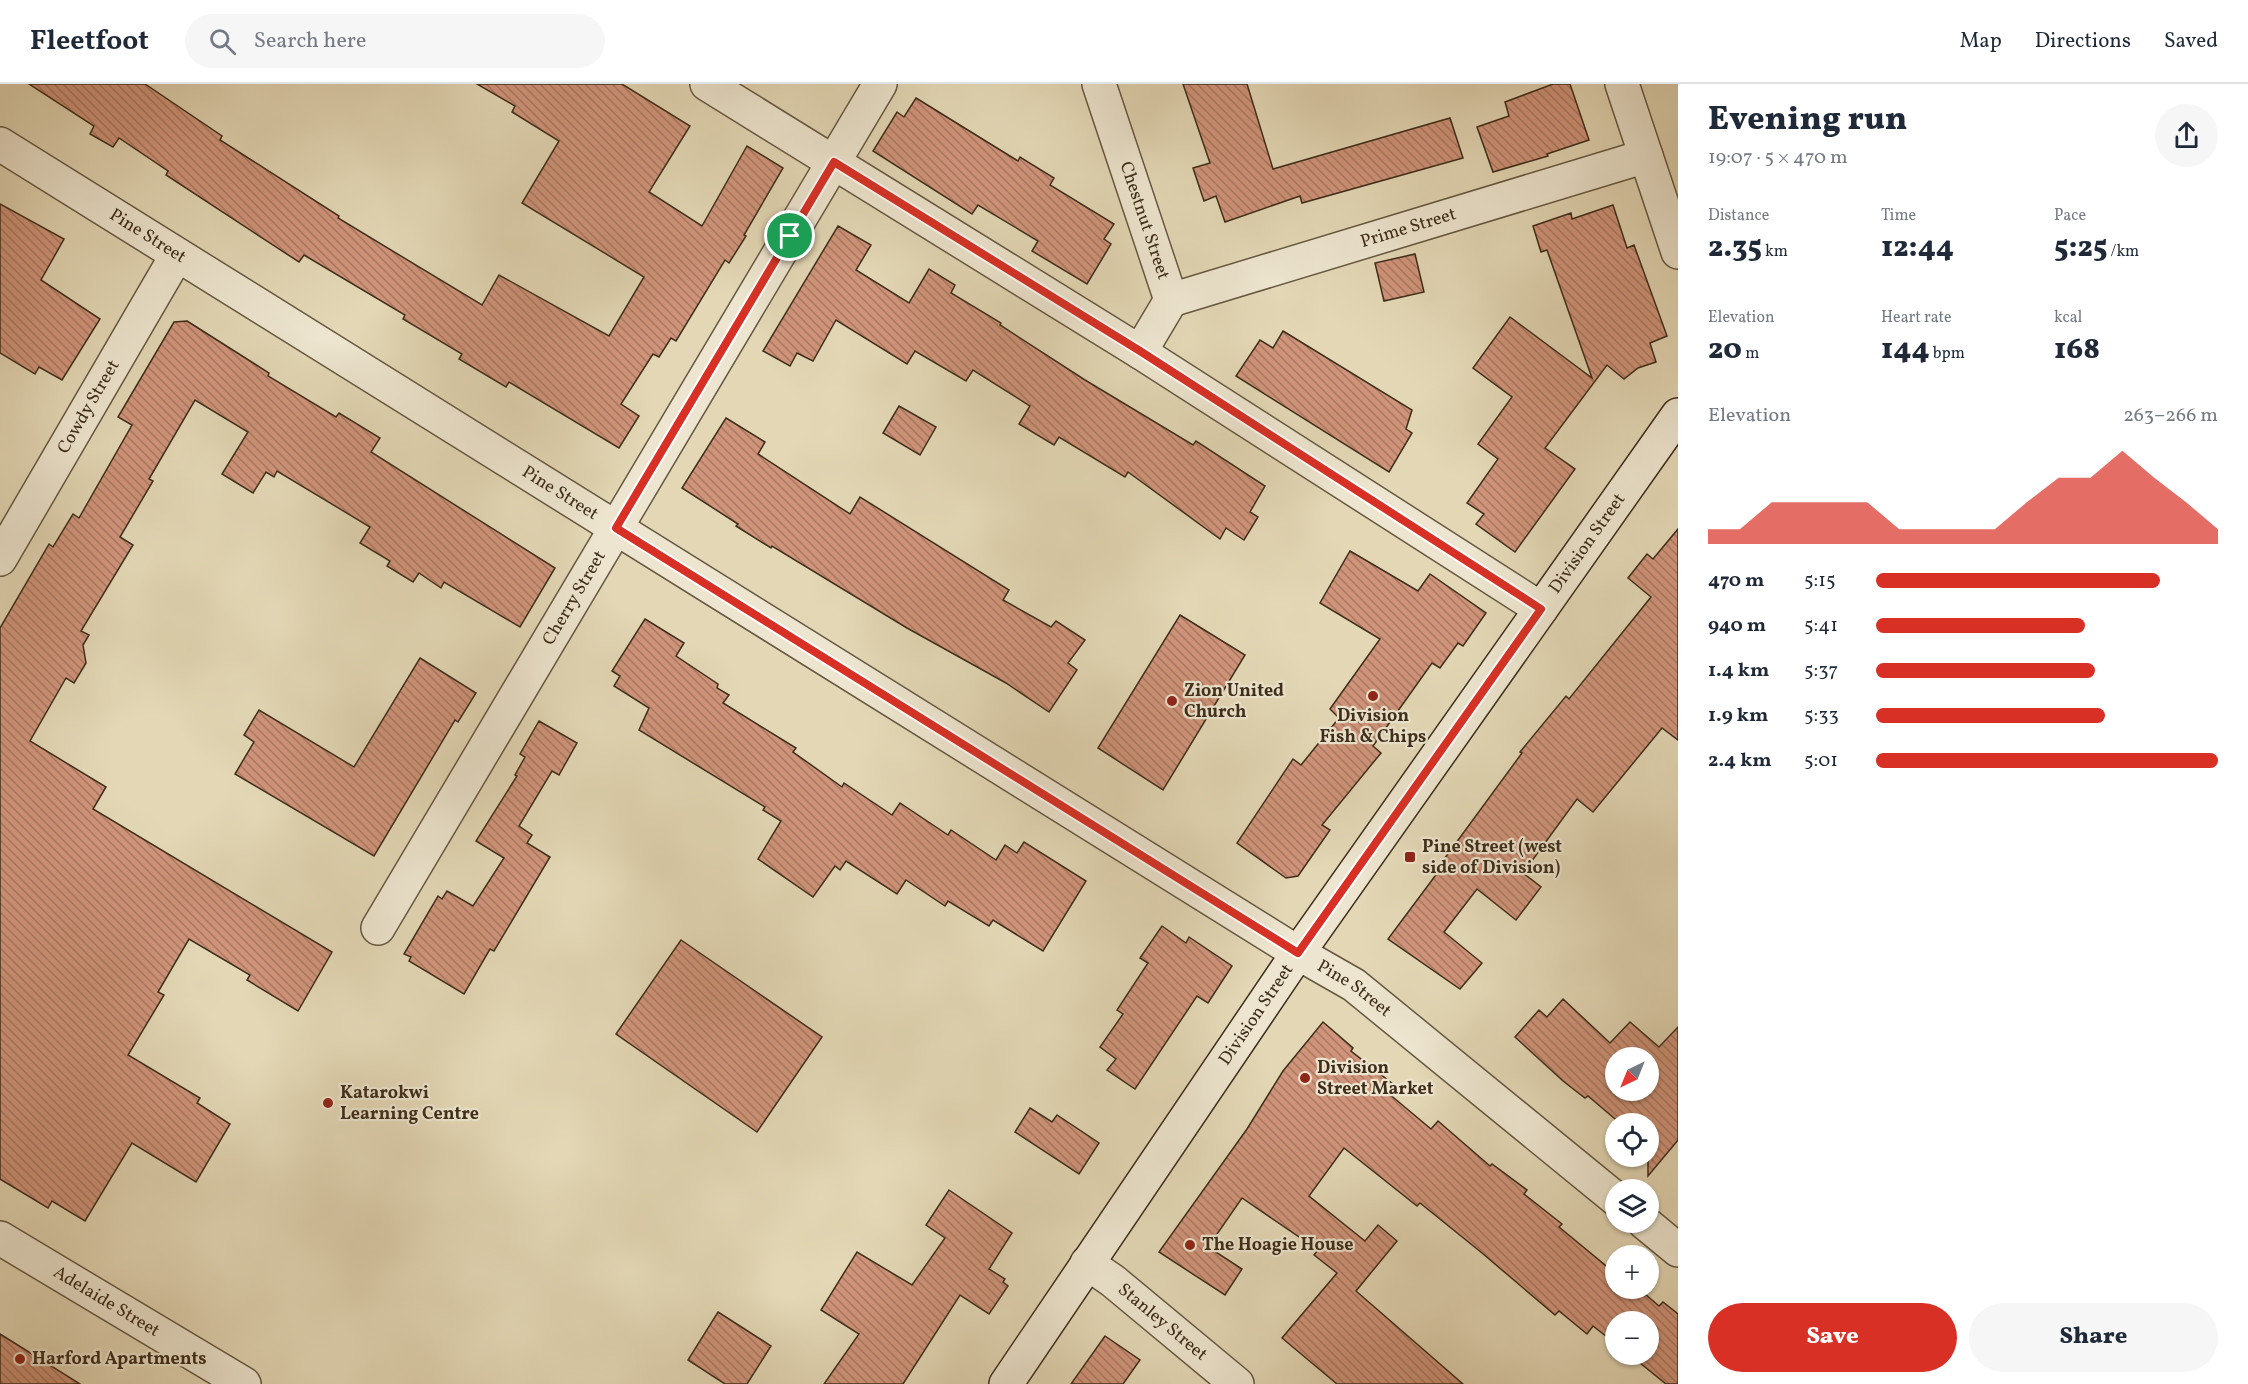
<!DOCTYPE html>
<meta charset="utf-8">
<style>
:root{--surface:#fff;--page:#f6f6f7;--text:#1f2937;--muted:#747a83;--line:#e0e1e3;--accent:#d93025}
body{margin:0;font-family:Vollkorn,serif;background:var(--page);color:var(--text);height:100vh;display:flex;flex-direction:column;font-size:22px;white-space:nowrap}
*{box-sizing:border-box;margin:0}
p{font-size:20px;color:var(--muted)}
.icon{flex:none;width:33px;height:33px;fill:none;stroke:currentColor;stroke-width:2;stroke-linecap:round;stroke-linejoin:round}
.map{position:relative;flex:1;overflow:hidden}
.details{display:flex;flex-direction:column;background:var(--surface);width:570px}
.details>*{flex:none}
.needle{width:39px;rotate:223deg}
.tools{position:absolute;left:1605px;top:963px;display:grid;gap:12px}
.tools a{display:grid;place-items:center;width:54px;height:54px;border-radius:50%;background:var(--surface);box-shadow:0 2px 4px #0004;font-size:30px}
.pin{position:absolute;display:grid;place-items:center;width:51px;height:51px;color:#fff;margin:-26px;border:3px solid #fff;border-radius:50%;box-shadow:0 2px 6px #0007}
.round{display:grid;place-items:center;flex:none;width:63px;height:63px;border-radius:32px;background:var(--page)}
.overview{display:flex;align-items:center;justify-content:space-between;height:102px;padding:0 30px}
h1{font-size:33px;font-weight:800;line-height:45px}
.metrics{display:grid;grid-template-columns:repeat(3,1fr);gap:9px;height:102px;padding:6px 30px}
.metrics div{display:grid;align-content:center}
.metrics b{font-size:30px;font-weight:800}
.metrics small{font-size:16px;font-weight:400}
.metrics p{font-size:16px}
.chart{height:168px;padding:12px 30px}
.chart p{display:flex;justify-content:space-between}
.chart svg{width:100%;height:108px;margin-top:6px;fill:var(--accent);opacity:.7}
.cta{display:flex;gap:12px;margin-top:auto;padding:12px 30px}
.cta a{flex:1;height:69px;border-radius:36px;background:var(--accent);color:#fff;font-size:24px;font-weight:800;line-height:69px;text-align:center}
.cta a+a{background:var(--page);color:var(--text)}
ul{padding:0 30px;list-style:none;font-size:20px}
li{display:grid;grid-template-columns:96px 72px 1fr;align-items:center;height:45px}
li i{height:15px;border-radius:8px;background:var(--accent)}
header{display:flex;align-items:center;gap:36px;box-sizing:border-box;height:84px;padding:0 30px;background:var(--surface);border-bottom:2px solid var(--line)}
header strong{font-size:28px}
nav{display:flex;gap:33px;margin-inline-start:auto;font-size:21px}
.search{width:420px;height:54px;background:var(--page);display:flex;align-items:center;gap:15px;box-sizing:border-box;padding:0 21px;border-radius:33px;color:var(--muted);font-size:22px}
main{display:flex;flex:1;min-height:0}
.map>svg:first-child{display:block}
</style>
<header>
<strong>Fleetfoot</strong>
<div class="search"><svg class="icon" aria-label="search" viewBox="0 0 24 24"><circle cx="10" cy="10" r="6"/><path d="M15 15l6 6"/></svg>Search here</div>
<nav><a>Map</a><a>Directions</a><a>Saved</a></nav>
</header>
<main>
<div class="map">
<svg width="1678" height="1300" viewBox="0 0 1678 1300">
<defs>
<pattern id="building-back-hatch" width="6" height="6" patternUnits="userSpaceOnUse" patternTransform="scale(1.5)"><rect width="6" height="6" fill="#d0947a"/><path d="M-1 5l2 2M0 0l6 6M5-1l2 2" fill="none" stroke="#aa7963"/></pattern>
</defs>
<rect width="100%" height="100%" fill="#e3d7b5"/>
<filter id="stains"><feTurbulence type="fractalNoise" baseFrequency=".00333" numOctaves="4"/><feColorMatrix values="0 0 0 0 .2 0 0 0 0 .09 0 0 0 0 .02 0 0 0 .5 -.17"/></filter>
<radialGradient id="worn" r=".72"><stop offset=".6" stop-color="#630" stop-opacity="0"/><stop offset="1" stop-color="#630" stop-opacity=".3"/></radialGradient>
<g fill="url(#building-back-hatch)" stroke="#3d2d1a" stroke-width="1.5" fill-rule="evenodd">
<path d="M 29,0 L 145,0 L 222,52 L 220,56 L 339,132 L 338,134 L 482,221 L 499,191 L 609,252 L 644,193 L 522,119 L 559,57 L 512,28 L 515,22 L 477,0 L 622,0 L 690,42 L 649,108 L 702,142 L 747,62 L 783,84 L 744,151 L 746,152 L 729,179 L 725,176 L 676,257 L 671,254 L 659,273 L 653,270 L 621,320 L 639,332 L 619,364 L 509,298 L 506,303 L 459,275 L 462,270 L 403,235 L 405,231 L 304,171 L 299,178 L 166,91 L 168,87 L 119,54 L 113,63 L 90,50 L 94,42 Z"/>
<path d="M 1183,0 L 1247,0 L 1273,85 L 1450,34 L 1463,74 L 1302,119 L 1300,112 L 1225,138 L 1216,112 L 1204,117 L 1193,84 L 1210,79 Z"/>
<path d="M 1553,0 L 1570,0 L 1589,56 L 1547,70 L 1548,72 L 1493,88 L 1477,43 L 1509,32 L 1505,18 Z"/>
<path d="M 916,14 L 1018,77 L 1020,73 L 1054,94 L 1050,101 L 1114,140 L 1104,155 L 1111,160 L 1087,200 L 1032,167 L 1038,157 L 978,121 L 972,130 L 873,67 L 897,28 L 904,33 Z"/>
<path d="M 0,120 L 64,155 L 41,196 L 100,235 L 62,296 L 39,283 L 35,290 L 0,269 Z"/>
<path d="M 1613,121 L 1627,164 L 1634,161 L 1667,252 L 1650,259 L 1656,278 L 1638,284 L 1624,295 L 1607,281 L 1545,364 L 1575,385 L 1515,468 L 1476,440 L 1484,430 L 1467,419 L 1498,375 L 1478,360 L 1512,313 L 1473,284 L 1510,233 L 1592,294 L 1547,166 L 1541,168 L 1533,142 L 1571,129 L 1572,135 Z"/>
<path d="M 838,142 L 871,161 L 856,186 L 909,219 L 929,185 L 955,201 L 951,209 L 1001,239 L 1000,241 L 1085,296 L 1193,361 L 1196,357 L 1265,402 L 1250,428 L 1258,433 L 1244,456 L 1226,444 L 1220,455 L 1128,388 L 1125,393 L 1059,353 L 1054,361 L 1019,340 L 1030,322 L 973,286 L 966,297 L 915,267 L 907,280 L 836,236 L 813,277 L 797,269 L 790,282 L 763,267 Z"/>
<path d="M 1415,170 L 1424,208 L 1384,217 L 1375,179 Z"/>
<path d="M 187,237 L 269,289 L 268,292 L 336,333 L 339,329 L 380,354 L 371,368 L 555,484 L 520,543 L 444,498 L 441,504 L 419,489 L 413,498 L 387,482 L 390,477 L 360,459 L 370,443 L 277,387 L 274,393 L 266,388 L 253,409 L 222,390 L 248,348 L 195,316 L 149,395 L 153,397 L 120,453 L 133,461 L 81,547 L 89,551 L 83,561 L 86,579 L 74,599 L 66,594 L 30,657 L 106,703 L 93,725 L 332,868 L 298,927 L 247,896 L 250,891 L 189,855 L 158,908 L 164,911 L 128,971 L 200,1014 L 197,1019 L 230,1040 L 196,1098 L 132,1059 L 85,1137 L 52,1117 L 48,1124 L 0,1095 L 0,544 L 49,460 L 53,463 L 73,430 L 79,434 L 132,341 L 118,333 L 174,238 Z"/>
<path d="M 1283,247 L 1412,326 L 1406,345 L 1412,349 L 1389,388 L 1236,292 L 1260,256 L 1273,264 Z"/>
<path d="M 899,322 L 936,343 L 920,371 L 883,349 Z"/>
<path d="M 726,334 L 765,358 L 758,370 L 850,430 L 860,413 L 1009,506 L 1003,516 L 1051,543 L 1056,537 L 1085,556 L 1068,579 L 1077,586 L 1049,628 L 1006,599 L 907,544 L 772,462 L 771,464 L 736,442 L 738,440 L 682,404 Z"/>
<path d="M 1678,445 L 1678,656 L 1662,644 L 1593,728 L 1577,715 L 1523,789 L 1541,803 L 1516,836 L 1477,805 L 1444,848 L 1482,879 L 1460,905 L 1388,855 L 1444,780 L 1442,778 L 1522,669 L 1520,668 L 1566,612 L 1569,615 L 1651,513 L 1628,494 L 1647,470 L 1653,475 Z"/>
<path d="M 1350,467 L 1418,507 L 1430,490 L 1486,529 L 1463,562 L 1458,559 L 1440,584 L 1432,579 L 1373,662 L 1381,669 L 1322,741 L 1330,746 L 1298,792 L 1286,794 L 1237,759 L 1293,675 L 1301,681 L 1339,634 L 1330,625 L 1380,555 L 1320,519 Z"/>
<path d="M 1180,531 L 1245,571 L 1163,706 L 1098,664 Z"/>
<path d="M 645,535 L 684,559 L 676,572 L 718,600 L 717,604 L 729,611 L 723,619 L 796,664 L 793,668 L 842,703 L 844,699 L 892,731 L 900,719 L 948,751 L 951,746 L 996,776 L 1005,761 L 1017,769 L 1024,758 L 1086,797 L 1043,867 L 993,836 L 989,842 L 948,817 L 945,822 L 906,796 L 897,810 L 846,777 L 840,786 L 835,782 L 813,813 L 758,775 L 781,737 L 763,726 L 765,723 L 639,646 L 649,624 L 614,602 L 620,592 L 612,587 Z"/>
<path d="M 420,574 L 476,609 L 458,638 L 455,636 L 374,772 L 235,690 L 254,658 L 244,651 L 259,626 L 354,683 Z"/>
<path d="M 539,637 L 577,659 L 559,691 L 552,687 L 519,742 L 532,751 L 527,759 L 550,773 L 494,867 L 490,865 L 464,910 L 409,877 L 411,873 L 404,870 L 438,812 L 442,815 L 447,807 L 473,822 L 504,774 L 476,757 L 517,692 L 515,691 L 525,673 L 520,670 Z"/>
<path d="M 1162,842 L 1186,859 L 1189,853 L 1232,882 L 1208,919 L 1197,912 L 1135,1005 L 1107,986 L 1116,975 L 1100,963 L 1123,930 L 1117,926 L 1148,879 L 1140,874 Z"/>
<path d="M 681,856 L 822,953 L 757,1048 L 616,950 Z"/>
<path d="M 1563,915 L 1610,959 L 1630,938 L 1659,963 L 1678,943 L 1678,1056 L 1648,1092 L 1648,1040 L 1621,1040 L 1588,1012 L 1585,1014 L 1563,997 L 1515,953 L 1539,926 L 1547,933 ZM 1616,974 L 1648,974 L 1648,1006 L 1616,1006 Z"/>
<path d="M 1323,938 L 1353,964 L 1351,967 L 1394,1001 L 1388,1009 L 1431,1045 L 1438,1037 L 1490,1082 L 1492,1080 L 1527,1106 L 1524,1110 L 1562,1140 L 1559,1143 L 1616,1190 L 1616,1204 L 1638,1204 L 1659,1222 L 1663,1218 L 1678,1230 L 1678,1300 L 1666,1300 L 1629,1270 L 1648,1270 L 1648,1238 L 1616,1238 L 1616,1260 L 1593,1242 L 1587,1250 L 1559,1227 L 1555,1231 L 1482,1169 L 1420,1119 L 1417,1122 L 1344,1064 L 1309,1112 L 1365,1157 L 1378,1141 L 1397,1157 L 1356,1207 L 1463,1300 L 1337,1300 L 1282,1254 L 1337,1189 L 1314,1171 L 1318,1166 L 1242,1114 L 1208,1163 L 1242,1185 L 1225,1211 L 1159,1168 L 1247,1045 L 1283,987 Z"/>
<path d="M 1030,1024 L 1052,1038 L 1057,1031 L 1099,1059 L 1079,1090 L 1015,1048 Z"/>
<path d="M 949,1106 L 1012,1149 L 989,1185 L 1005,1195 L 1003,1198 L 1008,1202 L 989,1230 L 960,1211 L 903,1300 L 824,1300 L 859,1250 L 821,1226 L 857,1168 L 912,1201 L 945,1154 L 926,1141 Z"/>
<path d="M 718,1228 L 771,1262 L 747,1300 L 725,1300 L 688,1276 Z"/>
<path d="M 0,1250 L 80,1300 L 0,1300 Z"/>
<path d="M 1105,1252 L 1140,1276 L 1123,1300 L 1071,1300 Z"/>
</g>
<g fill="none" stroke-linecap="round" stroke-linejoin="round">
<g stroke="#665841" stroke-width="36">
<g id="street">
<path d="M 707,0 L 1140,268 L 1541,525"/>
<path id="s1" d="M 1099,0 L 1171,216 L 1140,268"/>
<path d="M 1622,0 L 1678,168"/>
<path id="s2" d="M 0,60 L 1298,869 L 1354,901 L 1616,1115"/>
<path id="s3" d="M 1171,216 L 1646,72"/>
<path id="s4" d="M 0,475 L 177,171"/>
<path id="s5" d="M 378,844 L 880,0"/>
<path d="M 1644,1138 L 1678,1166"/>
<path id="s6" d="M 0,1154 L 244,1300"/>
<path id="s7" d="M 1087,1179 L 1113,1197 L 1237,1300"/>
</g>
</g>
<g stroke="#3d2d1a" stroke-width="36">
<g id="secondary">
<path id="s8" d="M 1006,1300 L 1298,869 L 1678,331"/>
</g>
</g>
<use href="#street" stroke="#ede5cf" stroke-width="33"/>
<use href="#secondary" stroke="#ede5cf" stroke-width="33"/>
</g>
<g fill="none" stroke-linecap="round" stroke-linejoin="round">
<g stroke="#fff" stroke-width="12">
<path id="route" d="M 834,78 L 1140,267 L 1541,525 L 1298,869 L 616,444 Z"/>
</g>
<use href="#route" stroke="#d93025" stroke-width="8"/>
</g>
<g fill="#8f2418" stroke="#ede5cf" stroke-width="2">
<circle cx="1373" cy="612" r="6"/>
<circle cx="1172" cy="617" r="6"/>
<rect x="1404" y="767" width="12" height="12" rx="3"/>
<circle cx="1305" cy="994" r="6"/>
<circle cx="328" cy="1019" r="6"/>
<circle cx="1190" cy="1161" r="6"/>
<circle cx="20" cy="1275" r="6"/>
</g>
<g text-anchor="middle" dominant-baseline="central" stroke-width="4.5" stroke-linejoin="round" paint-order="stroke">
<g font-size="18" fill="#3d2d1a" stroke="#ede5cf">
<text stroke="none"><textPath href="#s1" startOffset="144">Chestnut Street</textPath></text>
<text stroke="none"><textPath href="#s3" startOffset="248">Prime Street</textPath></text>
<text stroke="none"><textPath href="#s2" startOffset="174">Pine Street</textPath></text>
<text stroke="none"><textPath href="#s4" startOffset="176">Cowdy Street</textPath></text>
<text stroke="none"><textPath href="#s2" startOffset="660">Pine Street</textPath></text>
<text stroke="none"><textPath href="#s8" startOffset="1022">Division Street</textPath></text>
<text stroke="none"><textPath href="#s5" startOffset="384">Cherry Street</textPath></text>
<text stroke="none"><textPath href="#s2" startOffset="1596">Pine Street</textPath></text>
<text stroke="none"><textPath href="#s8" startOffset="446">Division Street</textPath></text>
<text stroke="none"><textPath href="#s6" startOffset="124">Adelaide Street</textPath></text>
<text stroke="none"><textPath href="#s7" startOffset="96">Stanley Street</textPath></text>
</g>
<g font-size="18" font-weight="bold" fill="#3d2d1a" stroke="#ede5cf" text-anchor="start">
<text x="1184" y="607">Zion United<tspan x="1184" dy="21">Church</tspan></text>
<text x="1373" y="632" text-anchor="middle">Division<tspan x="1373" dy="21">Fish &amp; Chips</tspan></text>
<text x="1422" y="763">Pine Street (west<tspan x="1422" dy="21">side of Division)</tspan></text>
<text x="1317" y="984">Division<tspan x="1317" dy="21">Street Market</tspan></text>
<text x="340" y="1009">Katarokwi<tspan x="340" dy="21">Learning Centre</tspan></text>
<text x="1202" y="1161">The Hoagie House</text>
<text x="32" y="1275">Harford Apartments</text>
</g>
</g>
<rect width="100%" height="100%" filter="url(#stains)"/>
<rect width="100%" height="100%" fill="url(#worn)"/>
</svg>
<div class="tools">
<a><svg class="needle" viewBox="-14 -14 28 28"><path d="M0-13l5 13h-10z" fill="#e53935"/><path d="M0 13l5-13h-10z" fill="#747a83"/></svg></a>
<a><svg class="icon" aria-label="locate" viewBox="0 0 24 24"><circle cx="12" cy="12" r="6"/><path d="M12 2v4M12 18v4M2 12h4M18 12h4"/></svg></a>
<a><svg class="icon" aria-label="layers" viewBox="0 0 24 24"><path d="M12 4l9 5-9 5-9-5zM3 14l9 5 9-5"/></svg></a>
<a>+</a>
<a>−</a>
</div>
<div class="pin" style="left:790px;top:152px;background:#1e9e55"><svg class="icon" aria-label="arrive" viewBox="0 0 24 24"><path d="M6 21V4h12l-3 4 3 4H6"/></svg></div>
</div>
<section class="details">
<div class="overview"><div><h1>Evening run</h1><p>19:07 · 5 × 470 m</p></div><a class="round"><svg class="icon" aria-label="share" viewBox="0 0 24 24"><path d="M12 15V3M7 8l5-5 5 5M5 13v7h14v-7"/></svg></a></div>
<div class="metrics">
<div><p>Distance</p><b>2.35<small> km</small></b></div>
<div><p>Time</p><b>12:44</b></div>
<div><p>Pace</p><b>5:25<small> /km</small></b></div>
</div>
<div class="metrics">
<div><p>Elevation</p><b>20<small> m</small></b></div>
<div><p>Heart rate</p><b>144<small> bpm</small></b></div>
<div><p>kcal</p><b>168</b></div>
</div>
<div class="chart"><p><span>Elevation</span>263–266 m</p>
<svg viewBox="0 0 160 44" preserveAspectRatio="none"><path d="M0 44V38L10 38L20 27L30 27L40 27L50 27L60 38L70 38L80 38L90 38L100 27L110 17L120 17L130 6L140 17L150 27L160 38V44z"/></svg>
</div>
<ul>
<li><b>470 m</b>5:15<i style="width:83%"></i></li>
<li><b>940 m</b>5:41<i style="width:61%"></i></li>
<li><b>1.4 km</b>5:37<i style="width:64%"></i></li>
<li><b>1.9 km</b>5:33<i style="width:67%"></i></li>
<li><b>2.4 km</b>5:01<i style="width:100%"></i></li>
</ul>
<div class="cta"><a>Save</a><a>Share</a></div>
</section>
</main>
